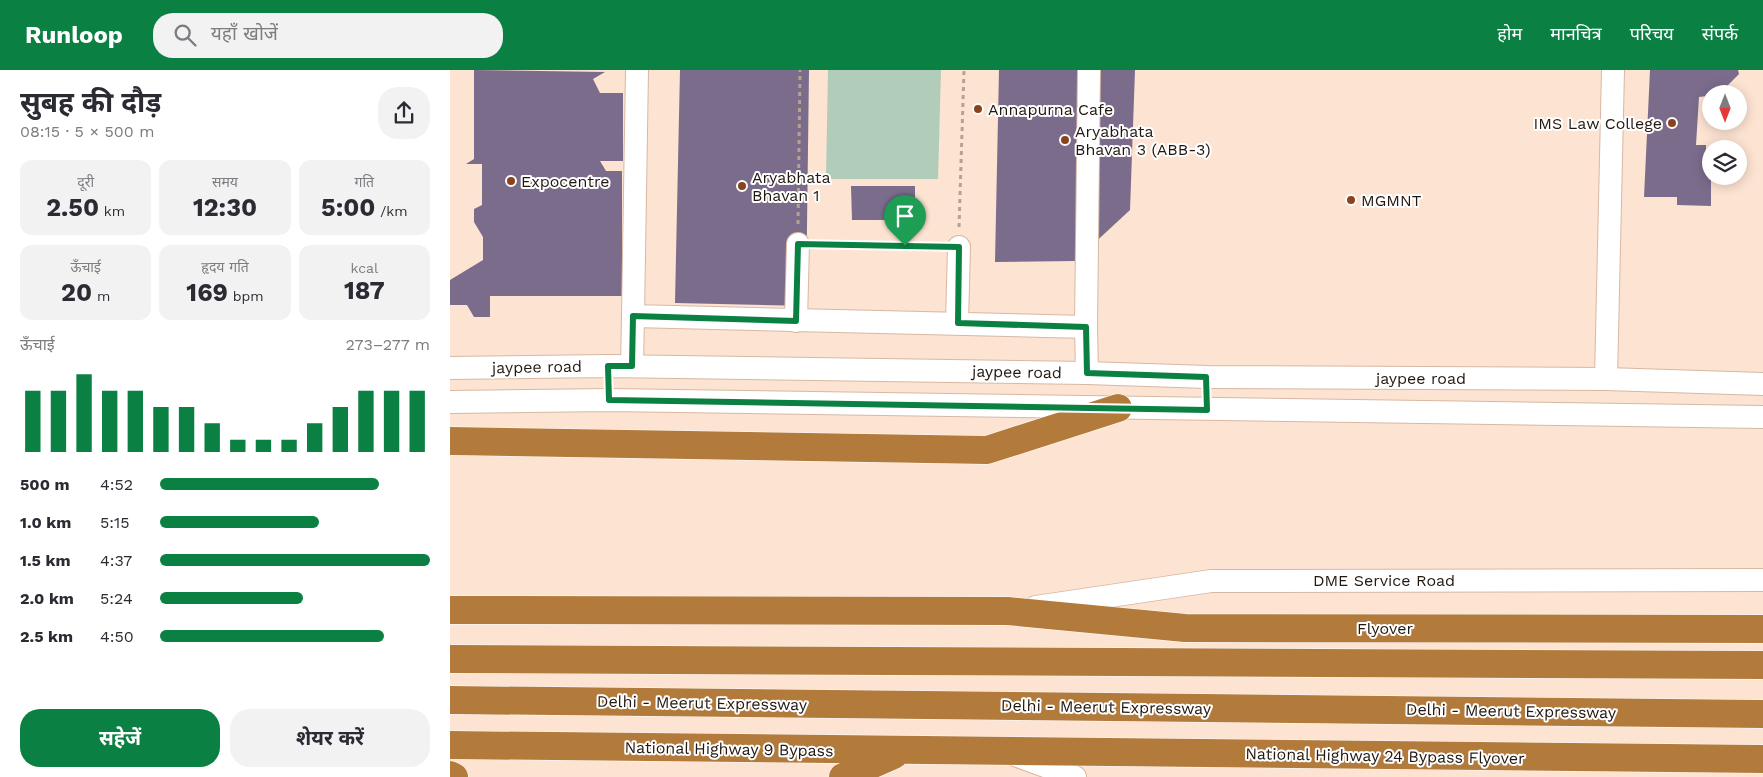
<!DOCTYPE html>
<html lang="hi">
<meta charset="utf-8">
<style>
:root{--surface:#fff;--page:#f2f2f3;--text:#2b2b33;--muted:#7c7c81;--accent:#0b8043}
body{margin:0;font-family:"Work Sans","Noto Sans Devanagari",sans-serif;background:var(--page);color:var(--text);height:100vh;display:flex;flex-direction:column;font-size:19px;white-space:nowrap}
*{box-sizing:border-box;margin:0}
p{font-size:16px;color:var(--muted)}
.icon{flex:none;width:28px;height:28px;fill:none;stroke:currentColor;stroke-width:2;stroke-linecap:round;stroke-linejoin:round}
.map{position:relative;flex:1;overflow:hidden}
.drawer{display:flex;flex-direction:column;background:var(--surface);width:450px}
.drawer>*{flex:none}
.needle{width:32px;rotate:180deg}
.fabs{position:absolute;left:1252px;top:15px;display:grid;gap:10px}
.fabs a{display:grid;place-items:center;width:45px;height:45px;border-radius:50%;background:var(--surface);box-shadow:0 2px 12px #0003;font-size:25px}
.pin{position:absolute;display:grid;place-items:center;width:42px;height:42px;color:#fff;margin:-51px -21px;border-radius:50% 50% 50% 0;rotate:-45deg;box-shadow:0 0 5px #0007}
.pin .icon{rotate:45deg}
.round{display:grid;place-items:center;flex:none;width:52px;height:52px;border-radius:20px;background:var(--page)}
.overview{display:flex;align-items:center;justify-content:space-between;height:85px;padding:0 20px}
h1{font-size:28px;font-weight:700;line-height:38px}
.figures{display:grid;grid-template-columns:repeat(3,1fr);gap:8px;height:85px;padding:5px 20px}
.figures div{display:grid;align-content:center;border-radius:12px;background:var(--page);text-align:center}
.figures b{font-size:25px;font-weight:700}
.figures small{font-size:14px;font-weight:400}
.figures p{font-size:14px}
.chart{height:140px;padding:10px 20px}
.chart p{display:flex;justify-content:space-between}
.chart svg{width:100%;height:90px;margin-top:5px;stroke:var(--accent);stroke-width:6}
.action{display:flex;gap:10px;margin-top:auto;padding:10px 20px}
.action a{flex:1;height:58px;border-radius:20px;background:var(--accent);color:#fff;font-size:20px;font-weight:700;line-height:58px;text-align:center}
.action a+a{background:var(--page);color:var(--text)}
ul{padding:0 20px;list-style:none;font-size:16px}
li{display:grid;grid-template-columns:80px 60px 1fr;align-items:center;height:38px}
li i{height:12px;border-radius:6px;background:var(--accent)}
header{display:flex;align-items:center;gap:30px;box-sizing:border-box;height:70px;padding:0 25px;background:var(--accent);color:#fff}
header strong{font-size:24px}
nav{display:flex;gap:28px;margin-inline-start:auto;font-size:18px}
.search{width:350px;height:45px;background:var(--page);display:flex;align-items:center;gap:12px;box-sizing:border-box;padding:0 18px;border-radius:20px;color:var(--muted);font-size:19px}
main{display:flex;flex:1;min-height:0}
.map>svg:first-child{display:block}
</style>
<header>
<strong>Runloop</strong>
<div class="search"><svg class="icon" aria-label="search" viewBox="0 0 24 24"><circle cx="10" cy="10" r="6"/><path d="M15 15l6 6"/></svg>यहाँ खोजें</div>
<nav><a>होम</a><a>मानचित्र</a><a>परिचय</a><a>संपर्क</a></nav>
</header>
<main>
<section class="drawer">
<div class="overview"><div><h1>सुबह की दौड़</h1><p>08:15 · 5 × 500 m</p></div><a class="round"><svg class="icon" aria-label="share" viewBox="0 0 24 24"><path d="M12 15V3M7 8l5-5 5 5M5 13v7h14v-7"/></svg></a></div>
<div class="figures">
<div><p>दूरी</p><b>2.50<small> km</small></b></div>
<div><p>समय</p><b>12:30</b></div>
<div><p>गति</p><b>5:00<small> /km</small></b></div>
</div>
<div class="figures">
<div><p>ऊँचाई</p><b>20<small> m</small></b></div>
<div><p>हृदय गति</p><b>169<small> bpm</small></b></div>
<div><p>kcal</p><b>187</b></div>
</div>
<div class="chart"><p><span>ऊँचाई</span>273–277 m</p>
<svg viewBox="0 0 160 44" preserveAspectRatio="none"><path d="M5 44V14M15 44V14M25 44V6M35 44V14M45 44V14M55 44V22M65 44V22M75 44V30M85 44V38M95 44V38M105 44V38M115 44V30M125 44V22M135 44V14M145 44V14M155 44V14"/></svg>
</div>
<ul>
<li><b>500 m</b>4:52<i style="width:81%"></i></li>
<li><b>1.0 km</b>5:15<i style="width:59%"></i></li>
<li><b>1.5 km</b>4:37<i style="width:100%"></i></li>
<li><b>2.0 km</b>5:24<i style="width:53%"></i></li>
<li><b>2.5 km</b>4:50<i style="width:83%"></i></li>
</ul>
<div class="action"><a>सहेजें</a><a>शेयर करें</a></div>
</section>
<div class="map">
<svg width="1313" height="707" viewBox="0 0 1313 707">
<rect width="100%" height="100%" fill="#fde3d2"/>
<path fill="#b1ccb8" d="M 378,0 L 491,0 L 488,109 L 376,109 Z"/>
<g fill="#7b6c8c">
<path d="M 24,0 L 155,2 L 143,9 L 150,23 L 173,23 L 173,91 L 150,91 L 156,101 L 172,101 L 172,226 L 40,226 L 40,247 L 24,247 L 17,235 L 0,235 L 0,210 L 33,190 L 33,167 L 24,152 L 24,139 L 32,135 L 32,94 L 16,94 L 24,89 Z"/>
<path d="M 230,0 L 359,0 L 356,236 L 225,233 Z"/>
<path d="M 549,0 L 685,0 L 680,140 L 625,191 L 545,192 Z"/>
<path d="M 1200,0 L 1288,0 L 1289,4 L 1278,15 L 1274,24 L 1249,27 L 1246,75 L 1256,75 L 1256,82 L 1261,81 L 1261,136 L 1227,135 L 1227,127 L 1194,127 Z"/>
<path d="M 401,116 L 465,116 L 465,150 L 402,150 Z"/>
</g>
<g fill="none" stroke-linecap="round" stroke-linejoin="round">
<g stroke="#d7b8a3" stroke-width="24">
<g id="minor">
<path d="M 187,0 L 183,246 L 636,257 L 639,0"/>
<path d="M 346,251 L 348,174"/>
<path d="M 507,253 L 509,177"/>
<path d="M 636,257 L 637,303"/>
<path d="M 182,296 L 183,246"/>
<path d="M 0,298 L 158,296 L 637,303 L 757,307 L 1156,309 L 1313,314"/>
<path d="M 1156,309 L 1163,0"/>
<path d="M 0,332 L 159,330 L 1313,347"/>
<path d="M 586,537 L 761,511 L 1313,510"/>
<path d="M 565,685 L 625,707"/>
</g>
</g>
<g stroke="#fff" stroke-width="29">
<g id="highway">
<path d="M 0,371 L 537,380 L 668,338"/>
<path d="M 0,540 L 557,541 L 735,558 L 1313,559"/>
<path d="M 0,589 L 1313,595"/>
<path d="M 0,630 L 1313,644"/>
<path d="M 0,675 L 1313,689"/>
<path d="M 0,705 L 4,707"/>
<path d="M 393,707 L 444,685"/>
</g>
</g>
<g stroke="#b6a193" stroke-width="3" stroke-dasharray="4 4" stroke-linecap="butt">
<path d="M 348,154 L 350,0"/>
<path d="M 509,157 L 514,0"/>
<path d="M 369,174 L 488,177"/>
</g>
<use href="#minor" stroke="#fff" stroke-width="22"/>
<use href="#highway" stroke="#b27b3c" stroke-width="28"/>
</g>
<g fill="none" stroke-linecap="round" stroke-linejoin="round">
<g stroke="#fff" stroke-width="10">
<path id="route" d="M 348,174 L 509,177 L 508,253 L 636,257 L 637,303 L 756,307 L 757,340 L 159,330 L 158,296 L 182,296 L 183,246 L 346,251 Z"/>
</g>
<use href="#route" stroke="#0b8043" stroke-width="6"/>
</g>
<g fill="#8a441d" stroke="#fff" stroke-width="2">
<circle cx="528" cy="39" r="5"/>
<circle cx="1222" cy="53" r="5"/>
<circle cx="615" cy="70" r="5"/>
<circle cx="61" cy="111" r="5"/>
<circle cx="292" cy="116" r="5"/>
<circle cx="901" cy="130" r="5"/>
</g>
<g text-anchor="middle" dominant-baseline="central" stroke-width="4" stroke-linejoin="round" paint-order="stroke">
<g font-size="16" fill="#231810" stroke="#fff" text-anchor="start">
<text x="538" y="39">Annapurna Cafe</text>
<text x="1212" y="53" text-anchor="end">IMS Law College</text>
<text x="625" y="61">Aryabhata<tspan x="625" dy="18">Bhavan 3 (ABB-3)</tspan></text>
<text x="302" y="107">Aryabhata<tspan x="302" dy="18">Bhavan 1</tspan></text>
<text x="71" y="111">Expocentre</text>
<text x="911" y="130">MGMNT</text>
</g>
<g font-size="16" fill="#231810" stroke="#fff">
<text transform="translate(87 297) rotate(-1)">jaypee road</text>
<text transform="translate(567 302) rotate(1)">jaypee road</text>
<text x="971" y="308">jaypee road</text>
<text x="934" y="510">DME Service Road</text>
<text x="935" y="558">Flyover</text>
<text transform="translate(252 633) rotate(1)">Delhi - Meerut Expressway</text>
<text transform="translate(656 637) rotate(1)">Delhi - Meerut Expressway</text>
<text transform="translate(1061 641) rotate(1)">Delhi - Meerut Expressway</text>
<text transform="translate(279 679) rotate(1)">National Highway 9 Bypass</text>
<text transform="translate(935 686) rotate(1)">National Highway 24 Bypass Flyover</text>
</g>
</g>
</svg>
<div class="fabs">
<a><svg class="needle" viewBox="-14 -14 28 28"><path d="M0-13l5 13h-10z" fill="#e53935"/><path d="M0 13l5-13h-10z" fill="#7c7c81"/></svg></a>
<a><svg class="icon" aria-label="layers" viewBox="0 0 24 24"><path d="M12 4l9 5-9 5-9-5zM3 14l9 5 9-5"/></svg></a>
</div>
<div class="pin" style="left:455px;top:176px;background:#1e9e55"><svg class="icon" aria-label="arrive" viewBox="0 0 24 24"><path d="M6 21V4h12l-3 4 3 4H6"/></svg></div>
</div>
</main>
